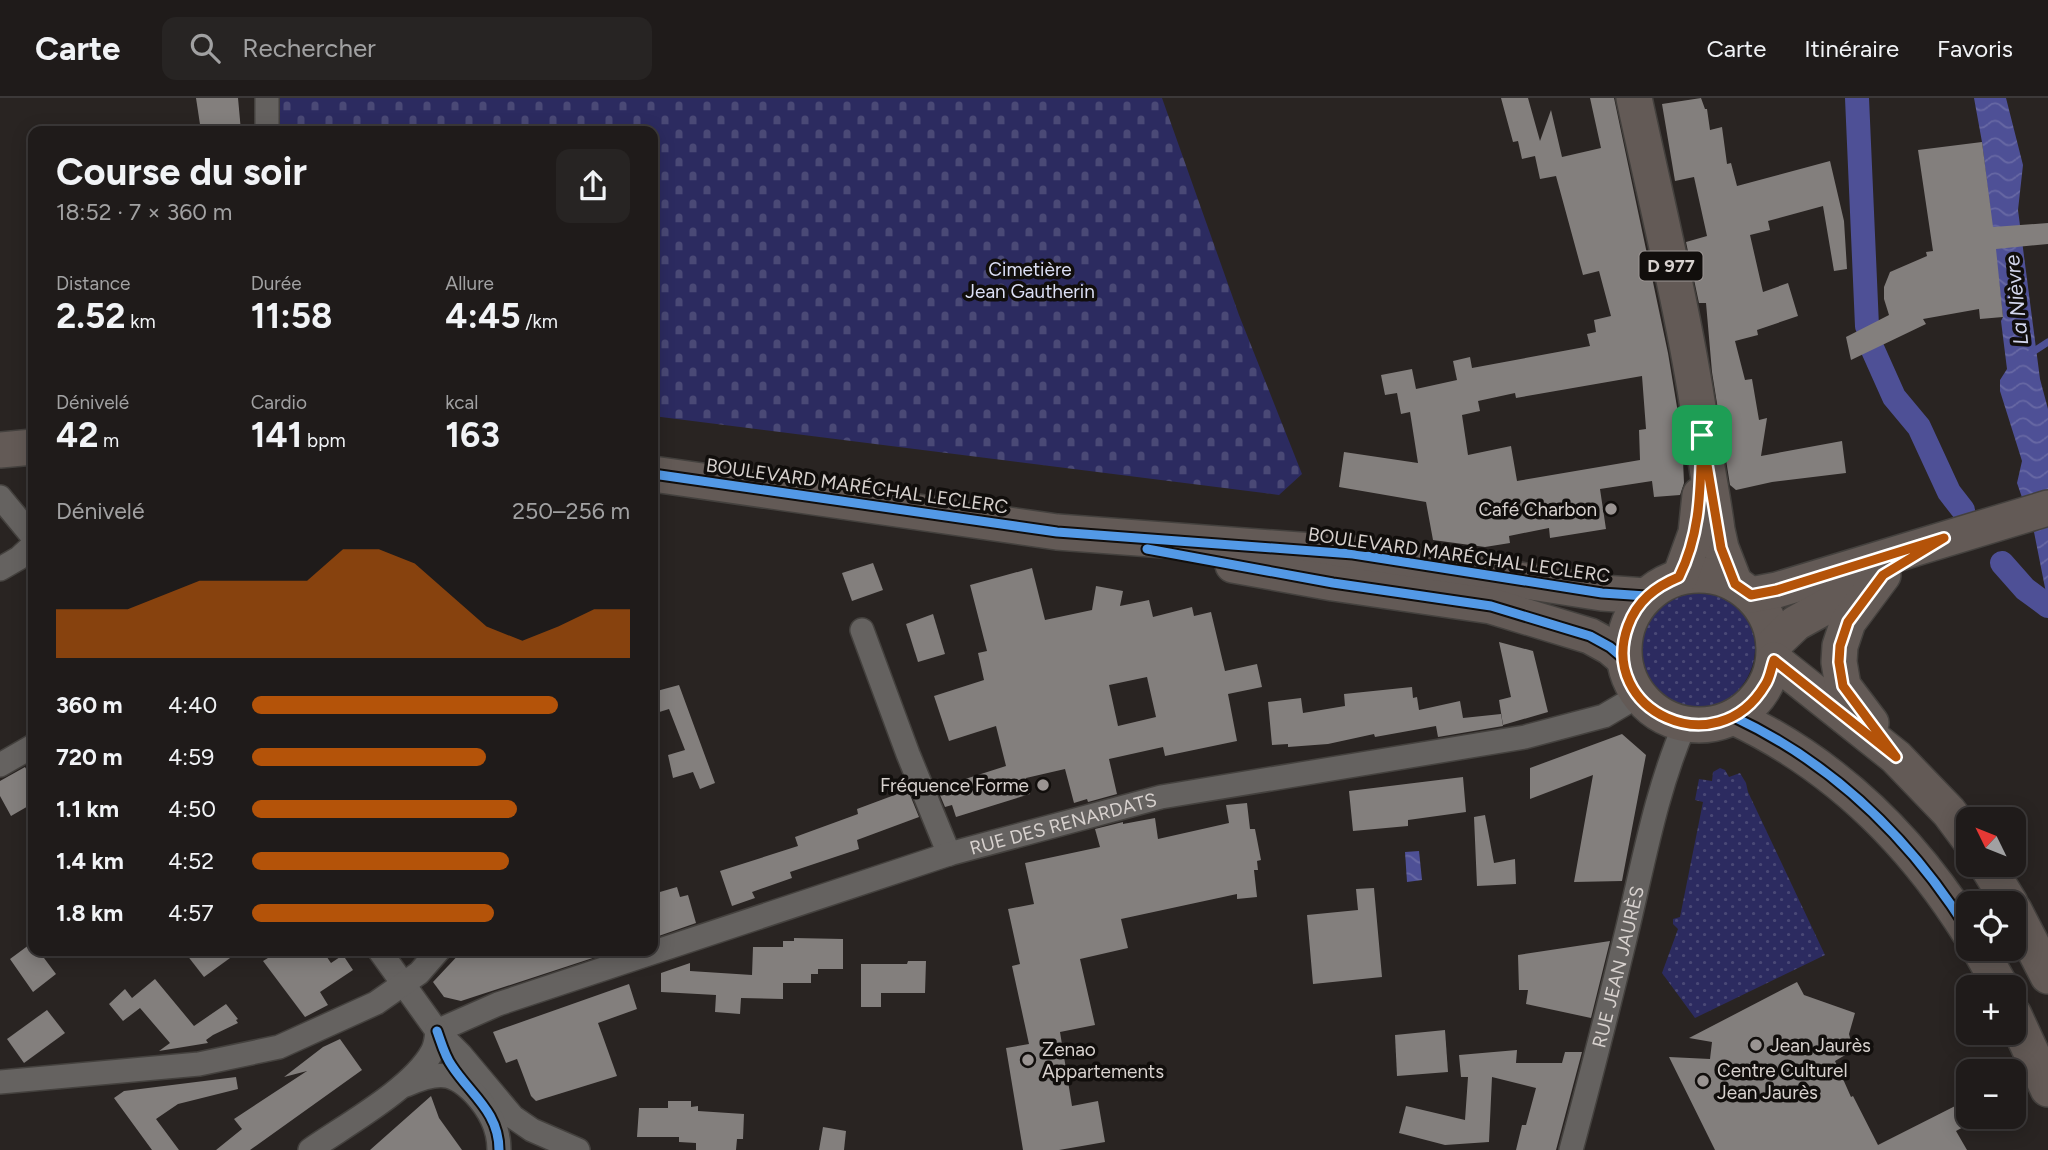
<!DOCTYPE html>
<html lang="fr">
<meta charset="utf-8">
<style>
:root{--surface:#1f1b1a;--page:#272423;--text:#f1f3f6;--muted:#a1a1a2;--line:#3c3939;--accent:#b45309}
body{margin:0;font-family:Figtree,sans-serif;background:var(--page);color:var(--text);height:100vh;display:flex;flex-direction:column;font-size:26px;white-space:nowrap}
*{box-sizing:border-box;margin:0}
p{font-size:23px;color:var(--muted)}
.icon{flex:none;width:38px;height:38px;fill:none;stroke:currentColor;stroke-width:2;stroke-linecap:round;stroke-linejoin:round}
.map{position:relative;flex:1;overflow:hidden}
.drawer{position:absolute;left:28px;top:28px;width:630px;height:830px;display:flex;flex-direction:column;background:var(--surface);border-radius:14px;box-shadow:0 4px 18px #0003,0 0 0 2px var(--line)}
.drawer>*{flex:none}
.needle{width:46px;rotate:313deg}
.controls{position:absolute;left:1956px;top:709px;display:grid;gap:14px}
.controls a{display:grid;place-items:center;width:70px;height:70px;border-radius:14px;background:var(--surface);box-shadow:0 4px 18px #0003,0 0 0 2px var(--line);font-size:35px}
.pin{position:absolute;display:grid;place-items:center;width:60px;height:60px;color:#fff;margin:-30px;border-radius:14px;box-shadow:0 4px 10px #0006}
.round{display:grid;place-items:center;flex:none;width:74px;height:74px;border-radius:14px;background:var(--page)}
.head{display:flex;align-items:center;justify-content:space-between;height:119px;padding:0 28px}
h1{font-size:38px;font-weight:700;line-height:52px}
.metrics{display:grid;grid-template-columns:repeat(3,1fr);gap:10px;height:119px;padding:7px 28px}
.metrics div{display:grid;align-content:center}
.metrics b{font-size:35px;font-weight:700}
.metrics small{font-size:19px;font-weight:400}
.metrics p{font-size:19px}
.chart{height:196px;padding:14px 28px}
.chart p{display:flex;justify-content:space-between}
.chart svg{width:100%;height:126px;margin-top:7px;fill:var(--accent);opacity:.7}
ul{padding:0 28px;list-style:none;font-size:23px}
li{display:grid;grid-template-columns:112px 84px 1fr;align-items:center;height:52px}
li i{height:18px;border-radius:9px;background:var(--accent)}
header{display:flex;align-items:center;gap:42px;box-sizing:border-box;height:98px;padding:0 35px;background:var(--surface);border-bottom:2px solid var(--line)}
header strong{font-size:33px}
nav{display:flex;gap:38px;margin-inline-start:auto;font-size:24px}
.search{width:490px;height:63px;background:var(--page);display:flex;align-items:center;gap:18px;box-sizing:border-box;padding:0 24px;border-radius:14px;color:var(--muted);font-size:26px}
.map>svg:first-child{display:block}
</style>
<header>
<strong>Carte</strong>
<div class="search"><svg class="icon" aria-label="search" viewBox="0 0 24 24"><circle cx="10" cy="10" r="6"/><path d="M15 15l6 6"/></svg>Rechercher</div>
<nav><a>Carte</a><a>Itinéraire</a><a>Favoris</a></nav>
</header>
<div class="map">
<svg width="2048" height="1052" viewBox="0 0 2048 1052">
<defs>
<pattern id="grass-dots" width="8" height="8" patternUnits="userSpaceOnUse" patternTransform="scale(1.75)"><rect width="8" height="8" fill="#2c2b60"/><path d="M2 2h.1M6 6h.1" fill="none" stroke="#4a4976" stroke-width="1.8" stroke-linecap="round"/></pattern>
<pattern id="cemetery-stones" width="16" height="16" patternUnits="userSpaceOnUse" patternTransform="scale(1.75)"><rect width="16" height="16" fill="#2c2b60"/><path d="M2 7V4a2 2 0 0 1 4 0v3zM10 15v-3a2 2 0 0 1 4 0v3z" fill="#4a4976"/></pattern>
<pattern id="water-waves" width="16" height="10" patternUnits="userSpaceOnUse" patternTransform="scale(1.75)"><rect width="16" height="10" fill="#4e5096"/><path d="M0 5q4-4 8 0t8 0" fill="none" stroke="#6768a4"/></pattern>
</defs>
<rect width="100%" height="100%" fill="#292422"/>
<g fill="url(#grass-dots)">
<circle cx="1694" cy="550" r="61"/>
<path d="M 1720,670 L 1725,672 L 1729,679 L 1740,675 L 1746,685 L 1748,694 L 1825,857 L 1695,920 L 1662,875 L 1678,831 L 1673,826 L 1673,821 L 1680,819 L 1703,704 L 1695,702 L 1699,681 L 1712,683 L 1713,674 Z"/>
</g>
<path fill="url(#cemetery-stones)" d="M 279,0 L 1162,0 L 1239,217 L 1302,376 L 1279,397 L 653,318 L 653,33 L 278,33 Z"/>
<g fill="url(#water-waves)">
<path d="M 1974,0 L 2006,0 L 2023,67 L 2018,112 L 2040,281 L 2048,311 L 2048,505 L 2034,434 L 2017,385 L 2022,363 L 2000,293 L 2000,282 L 2007,271 L 2001,223 L 2003,219 L 1982,44 Z"/>
<path d="M 1419,753 L 1422,782 L 1407,784 L 1405,754 Z"/>
</g>
<g fill="none" stroke-linecap="round" stroke-linejoin="round">
<path stroke="#4e5096" stroke-width="7" d="M 2031,255 L 2048,244"/>
<g stroke="#4e5096" stroke-width="24">
<path d="M 1857,0 L 1867,228"/>
<path d="M 1873,252 L 1894,299 L 1919,329 L 1949,394 L 1963,412"/>
<path d="M 2002,465 L 2025,491 L 2048,508"/>
</g>
</g>
<g fill="#837f7d" fill-rule="evenodd">
<path d="M 196,0 L 238,0 L 241,33 L 201,33 Z"/>
<path d="M 1501,0 L 1528,0 L 1540,43 L 1551,12 L 1562,59 L 1601,50 L 1590,0 L 1614,0 L 1668,255 L 1682,339 L 1684,385 L 1680,397 L 1654,399 L 1652,383 L 1600,391 L 1606,431 L 1550,440 L 1549,430 L 1509,438 L 1510,445 L 1485,449 L 1433,442 L 1426,404 L 1339,389 L 1344,354 L 1418,365 L 1410,314 L 1401,316 L 1397,295 L 1385,297 L 1381,277 L 1412,271 L 1416,291 L 1457,282 L 1453,263 L 1470,259 L 1472,270 L 1590,248 L 1587,236 L 1596,234 L 1594,222 L 1611,218 L 1599,173 L 1583,177 L 1556,78 L 1540,81 L 1535,58 L 1522,61 L 1518,43 L 1513,44 ZM 1642,278 L 1646,331 L 1639,332 L 1640,362 L 1517,383 L 1511,348 L 1468,357 L 1462,317 L 1480,313 L 1478,303 L 1515,295 L 1516,300 Z"/>
<path d="M 1701,0 L 1705,11 L 1707,11 L 1710,32 L 1722,29 L 1727,66 L 1731,65 L 1737,88 L 1830,63 L 1844,123 L 1847,171 L 1834,173 L 1823,108 L 1768,123 L 1770,132 L 1750,137 L 1763,194 L 1788,185 L 1798,218 L 1757,232 L 1758,237 L 1735,243 L 1745,282 L 1752,281 L 1759,322 L 1767,320 L 1761,358 L 1842,343 L 1846,375 L 1772,384 L 1736,392 L 1730,387 L 1712,274 L 1706,205 L 1699,205 L 1686,144 L 1707,138 L 1694,79 L 1675,83 L 1662,6 Z"/>
<path d="M 1982,44 L 1993,129 L 2048,125 L 2048,146 L 1996,151 L 2003,219 L 1980,221 L 1979,211 L 1923,221 L 1926,226 L 1851,262 L 1846,239 L 1889,217 L 1884,201 L 1884,189 L 1890,174 L 1927,158 L 1926,154 L 1933,153 L 1918,52 Z"/>
<path d="M 873,465 L 883,492 L 852,503 L 842,475 Z"/>
<path d="M 1032,470 L 1045,522 L 1092,512 L 1096,488 L 1123,493 L 1120,508 L 1149,502 L 1153,519 L 1192,509 L 1194,518 L 1211,514 L 1225,573 L 1257,566 L 1262,589 L 1228,596 L 1237,643 L 1165,658 L 1163,649 L 1109,661 L 1117,696 L 1088,704 L 1087,701 L 1074,705 L 1065,671 L 1026,680 L 1030,696 L 956,719 L 952,707 L 945,709 L 937,690 L 1006,668 L 996,628 L 949,643 L 934,598 L 984,582 L 978,555 L 987,553 L 970,487 ZM 1147,579 L 1156,619 L 1118,628 L 1109,587 Z"/>
<path d="M 933,516 L 945,556 L 918,564 L 906,526 Z"/>
<path d="M 1499,544 L 1533,553 L 1548,614 L 1503,627 L 1499,602 L 1511,599 Z"/>
<path d="M 679,587 L 715,685 L 700,691 L 693,674 L 673,680 L 668,657 L 685,652 L 669,611 L 653,616 L 653,594 Z"/>
<path d="M 1412,589 L 1413,600 L 1417,599 L 1419,612 L 1460,603 L 1463,620 L 1501,616 L 1503,628 L 1438,639 L 1436,628 L 1375,639 L 1374,636 L 1328,646 L 1288,649 L 1288,646 L 1272,647 L 1268,604 L 1301,600 L 1303,615 L 1345,608 L 1344,596 Z"/>
<path d="M 1622,636 L 1646,657 L 1622,783 L 1574,784 L 1593,677 L 1530,701 L 1530,670 Z"/>
<path d="M 25,669 L 33,683 L 33,700 L 28,703 L 30,707 L 11,718 L 0,698 L 0,683 Z"/>
<path d="M 1463,679 L 1466,714 L 1408,722 L 1408,728 L 1353,733 L 1349,693 Z"/>
<path d="M 908,692 L 919,719 L 857,742 L 859,751 L 790,774 L 792,780 L 752,794 L 755,800 L 732,808 L 720,773 L 798,748 L 795,739 L 858,716 L 857,711 Z"/>
<path d="M 1247,705 L 1250,731 L 1255,731 L 1261,762 L 1257,763 L 1258,772 L 1254,772 L 1257,799 L 1237,801 L 1237,796 L 1121,821 L 1128,850 L 1080,861 L 1095,927 L 1060,934 L 1072,1008 L 1098,1003 L 1105,1044 L 1059,1052 L 1023,1052 L 1006,950 L 1029,946 L 1012,868 L 1020,866 L 1008,811 L 1034,806 L 1025,765 L 1100,749 L 1095,731 L 1123,724 L 1123,726 L 1155,720 L 1158,741 L 1229,725 L 1226,707 Z"/>
<path d="M 1485,717 L 1494,765 L 1515,761 L 1516,786 L 1477,788 L 1474,719 Z"/>
<path d="M 677,789 L 680,799 L 688,797 L 696,825 L 653,840 L 653,796 Z"/>
<path d="M 1374,790 L 1382,879 L 1313,886 L 1307,817 L 1358,812 L 1356,791 Z"/>
<path d="M 794,840 L 843,841 L 843,871 L 818,871 L 818,876 L 811,876 L 811,885 L 783,885 L 783,901 L 741,900 L 740,916 L 715,914 L 716,897 L 661,894 L 661,875 L 690,865 L 690,873 L 752,877 L 753,849 L 783,849 L 783,843 L 794,843 Z"/>
<path d="M 1610,843 L 1591,920 L 1526,906 L 1528,892 L 1519,892 L 1518,857 Z"/>
<path d="M 33,844 L 33,852 L 38,852 L 56,876 L 33,894 L 10,861 Z"/>
<path d="M 183,852 L 241,852 L 204,879 Z"/>
<path d="M 281,852 L 322,852 L 331,865 L 343,857 L 353,872 L 320,894 L 328,907 L 305,919 L 263,863 Z"/>
<path d="M 463,852 L 605,852 L 605,856 L 461,903 L 444,899 L 433,884 Z"/>
<path d="M 908,863 L 926,863 L 925,895 L 881,895 L 881,909 L 861,909 L 861,866 L 907,866 Z"/>
<path d="M 155,881 L 194,928 L 226,906 L 238,921 L 236,922 L 238,925 L 213,937 L 206,942 L 208,945 L 159,953 L 170,945 L 140,910 L 123,923 L 109,906 L 125,891 L 132,900 Z"/>
<path d="M 1797,884 L 1804,897 L 1855,915 L 1849,936 L 1851,944 L 1847,956 L 1835,963 L 1851,999 L 1853,998 L 1878,1047 L 1969,1001 L 1969,1026 L 1956,1033 L 1967,1052 L 1715,1052 L 1669,959 L 1710,961 L 1712,944 L 1689,940 Z"/>
<path d="M 629,886 L 637,911 L 598,925 L 617,978 L 536,1003 L 531,998 L 517,961 L 506,965 L 493,934 Z"/>
<path d="M 47,912 L 65,935 L 24,965 L 7,941 Z"/>
<path d="M 1445,932 L 1448,974 L 1397,978 L 1395,937 Z"/>
<path d="M 340,941 L 362,972 L 250,1052 L 216,1052 L 242,1031 L 234,1021 L 307,973 L 284,979 L 323,949 Z"/>
<path d="M 1517,952 L 1516,965 L 1562,965 L 1565,954 L 1582,954 L 1556,1052 L 1516,1052 L 1522,1027 L 1526,1027 L 1536,990 L 1492,979 L 1489,1044 L 1445,1047 L 1399,1035 L 1406,1008 L 1465,1022 L 1468,979 L 1461,979 L 1459,957 Z"/>
<path d="M 236,979 L 238,991 L 178,1006 L 156,1021 L 179,1052 L 152,1052 L 114,1000 L 124,993 Z"/>
<path d="M 431,998 L 439,1020 L 462,1052 L 370,1052 Z"/>
<path d="M 668,1003 L 691,1003 L 691,1009 L 698,1008 L 698,1013 L 744,1016 L 743,1041 L 737,1041 L 736,1052 L 696,1052 L 696,1045 L 679,1044 L 679,1039 L 637,1039 L 639,1010 L 668,1010 Z"/>
<path d="M 823,1029 L 846,1033 L 844,1052 L 819,1052 Z"/>
</g>
<g fill="none" stroke-linecap="round" stroke-linejoin="round">
<g stroke="#44413e" stroke-width="26">
<g id="minor">
<path d="M 267,33 L 267,0"/>
<path d="M 0,399 L 33,439"/>
<path d="M 0,471 L 19,460 L 33,447"/>
<path d="M 862,532 L 908,656 L 949,756"/>
<path d="M 0,667 L 33,648"/>
<path d="M 379,852 L 437,933 L 461,957 L 513,1019 L 532,1032 L 578,1052"/>
<path id="s1" d="M 437,933 L 498,906 L 949,756 L 1161,699 L 1525,639 L 1604,618 L 1638,598"/>
<path d="M 0,984 L 199,966 L 279,949 L 376,905 L 419,875 L 439,852"/>
<path d="M 406,987 C 443,971 456,974 483,1005"/>
<path d="M 474,995 C 489,1012 499,1029 499,1052"/>
<path d="M 310,1052 C 344,1028 412,991 432,954 C 436,947 436,941 437,933"/>
<path id="s2" d="M 1571,1052 C 1590,982 1608,911 1625,841 C 1643,768 1655,695 1685,626"/>
</g>
</g>
<g stroke="#44413e" stroke-width="38">
<g id="primary">
<path d="M 1634,0 C 1658,112 1686,223 1702,336 C 1706,368 1713,400 1717,432 L 1721,450 L 1735,486"/>
<path d="M 0,352 L 33,349"/>
<path d="M 653,376 L 1057,434 L 1353,456 L 1602,495 L 1646,498"/>
<path d="M 1233,467 L 1333,485 L 1491,508 L 1590,538 L 1610,549 L 1623,560"/>
<circle cx="1699" cy="552" r="75"/>
<path d="M 1680,479 L 1696,435 L 1700,397"/>
<path d="M 1751,497 L 1777,492 L 2048,410"/>
<path d="M 1774,546 L 1796,525 L 1876,481"/>
<path d="M 1774,562 L 1896,659 L 1949,714 L 1969,741"/>
<path d="M 1734,619 C 1834,666 1910,740 1969,834"/>
<path d="M 1871,625 L 1843,588 L 1839,564 L 1840,548 L 1848,524 L 1883,477"/>
<path d="M 1986,766 L 2010,805"/>
<path d="M 2014,812 L 2048,878"/>
<path d="M 1979,850 L 2001,889"/>
<path d="M 2014,917 L 2048,991"/>
</g>
</g>
<use href="#minor" stroke="#656260" stroke-width="23"/>
<use href="#primary" stroke="#635a56" stroke-width="35"/>
<g stroke="#110e0c" stroke-width="13">
<g id="cycleway">
<path d="M 653,376 L 1057,434 L 1353,456 L 1602,495 L 1646,498"/>
<path d="M 1147,451 L 1333,485 L 1491,508 L 1590,538 L 1610,549 L 1623,560"/>
<path d="M 1734,619 C 1834,666 1910,740 1969,834"/>
<path d="M 437,933 C 441,944 445,959 452,968 C 471,997 499,1014 499,1052"/>
</g>
</g>
<use href="#cycleway" stroke="#5399e6" stroke-width="9"/>
</g>
<g fill="none" stroke-linecap="round" stroke-linejoin="round">
<g stroke="#fff" stroke-width="14">
<path id="route" d="M 1702,337 L 1721,450 L 1735,486 L 1751,497 L 1777,492 L 1944,440 L 1883,477 L 1848,524 L 1840,548 L 1839,564 L 1843,588 L 1896,659 L 1774,562 C 1771,570 1770,580 1765,587 C 1717,668 1597,613 1628,528 C 1637,503 1655,489 1679,479 C 1702,432 1700,388 1702,337 Z"/>
</g>
<use href="#route" stroke="#b45309" stroke-width="9"/>
</g>
<g fill="#9a9492" stroke="#110e0c" stroke-width="2.5">
<circle cx="1611" cy="411" r="7"/>
<circle cx="1043" cy="687" r="7"/>
<circle cx="1756" cy="947" r="7"/>
<circle cx="1028" cy="962" r="7"/>
<circle cx="1703" cy="983" r="7"/>
</g>
<g text-anchor="middle" dominant-baseline="central" stroke-width="7" stroke-linejoin="round" paint-order="stroke">
<rect fill="#110e0c" stroke="#9c9694" stroke-width="2" x="1639.5" y="153.5" width="63" height="29" rx="5"/>
<g font-size="18" font-weight="bold" fill="#d7d1ce">
<text x="1671" y="168">D 977</text>
</g>
<g font-size="19" fill="#dcdff5" stroke="#110e0c">
<text x="1030" y="171">Cimetière<tspan x="1030" dy="22">Jean Gautherin</tspan></text>
</g>
<g font-size="19" fill="#d7d1ce" stroke="#110e0c">
<text transform="translate(857 388) rotate(8)">BOULEVARD MARÉCHAL LECLERC</text>
<text transform="translate(1459 457) rotate(8)">BOULEVARD MARÉCHAL LECLERC</text>
<text stroke="none"><textPath href="#s1" startOffset="660">RUE DES RENARDATS</textPath></text>
<text stroke="none"><textPath href="#s2" startOffset="189">RUE JEAN JAURÈS</textPath></text>
</g>
<g font-size="19" fill="#d7d1ce" stroke="#110e0c" text-anchor="start">
<text x="1597" y="411" text-anchor="end">Café Charbon</text>
<text x="1029" y="687" text-anchor="end">Fréquence Forme</text>
<text x="1770" y="947">Jean Jaurès</text>
<text x="1042" y="951">Zenao<tspan x="1042" dy="22">Appartements</tspan></text>
<text x="1717" y="972">Centre Culturel<tspan x="1717" dy="22">Jean Jaurès</tspan></text>
</g>
<g font-size="21" font-style="italic" fill="#d3d6ec" stroke="#110e0c">
<text transform="translate(2016 202) rotate(-96)">La Nièvre</text>
</g>
</g>
</svg>
<div class="controls">
<a><svg class="needle" viewBox="-14 -14 28 28"><path d="M0-13l5 13h-10z" fill="#e53935"/><path d="M0 13l5-13h-10z" fill="#a1a1a2"/></svg></a>
<a><svg class="icon" aria-label="locate" viewBox="0 0 24 24"><circle cx="12" cy="12" r="6"/><path d="M12 2v4M12 18v4M2 12h4M18 12h4"/></svg></a>
<a>+</a>
<a>−</a>
</div>
<div class="pin" style="left:1702px;top:337px;background:#1e9e55"><svg class="icon" aria-label="arrive" viewBox="0 0 24 24"><path d="M6 21V4h12l-3 4 3 4H6"/></svg></div>
<section class="drawer">
<div class="head"><div><h1>Course du soir</h1><p>18:52 · 7 × 360 m</p></div><a class="round"><svg class="icon" aria-label="share" viewBox="0 0 24 24"><path d="M12 15V3M7 8l5-5 5 5M5 13v7h14v-7"/></svg></a></div>
<div class="metrics">
<div><p>Distance</p><b>2.52<small> km</small></b></div>
<div><p>Durée</p><b>11:58</b></div>
<div><p>Allure</p><b>4:45<small> /km</small></b></div>
</div>
<div class="metrics">
<div><p>Dénivelé</p><b>42<small> m</small></b></div>
<div><p>Cardio</p><b>141<small> bpm</small></b></div>
<div><p>kcal</p><b>163</b></div>
</div>
<div class="chart"><p><span>Dénivelé</span>250–256 m</p>
<svg viewBox="0 0 160 44" preserveAspectRatio="none"><path d="M0 44V27L10 27L20 27L30 22L40 17L50 17L60 17L70 17L80 6L90 6L100 11L110 22L120 33L130 38L140 33L150 27L160 27V44z"/></svg>
</div>
<ul>
<li><b>360 m</b>4:40<i style="width:81%"></i></li>
<li><b>720 m</b>4:59<i style="width:62%"></i></li>
<li><b>1.1 km</b>4:50<i style="width:70%"></i></li>
<li><b>1.4 km</b>4:52<i style="width:68%"></i></li>
<li><b>1.8 km</b>4:57<i style="width:64%"></i></li>
</ul>
</section>
</div>
